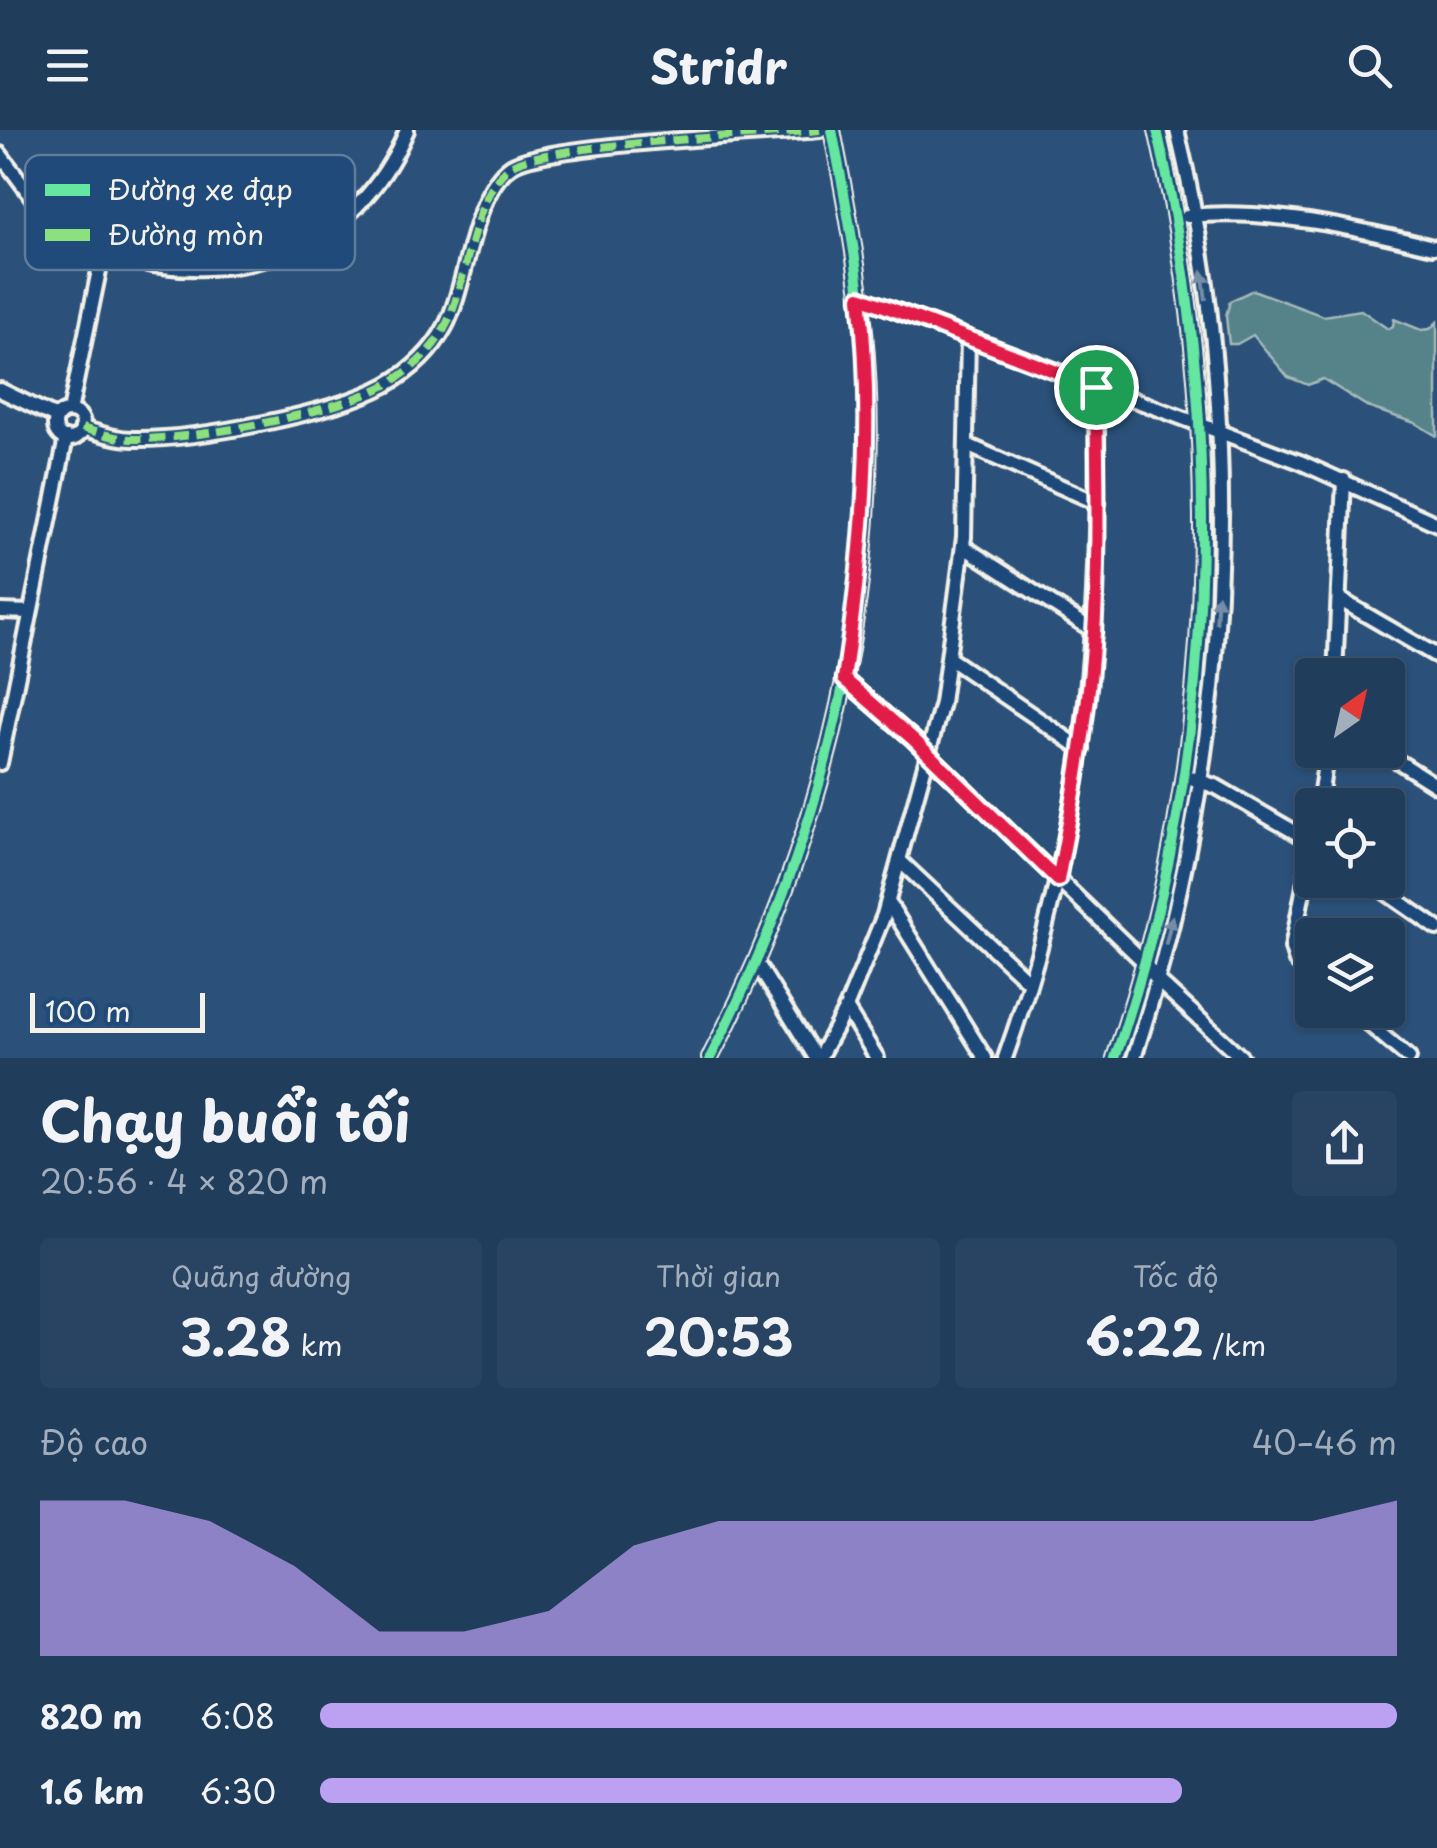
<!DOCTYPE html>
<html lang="vi">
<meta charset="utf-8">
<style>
:root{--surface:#203d5c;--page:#284462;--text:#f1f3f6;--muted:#a2aebb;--line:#3d5672;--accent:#bca0f2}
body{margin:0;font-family:"Playpen Sans",sans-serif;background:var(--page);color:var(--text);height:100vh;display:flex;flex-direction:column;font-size:38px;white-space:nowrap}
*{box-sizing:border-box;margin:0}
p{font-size:32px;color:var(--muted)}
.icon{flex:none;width:55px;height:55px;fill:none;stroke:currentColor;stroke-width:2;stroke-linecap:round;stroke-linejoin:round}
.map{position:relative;height:928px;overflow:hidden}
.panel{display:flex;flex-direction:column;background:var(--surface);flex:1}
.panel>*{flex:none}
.needle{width:65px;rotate:34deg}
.buttons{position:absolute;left:1295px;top:528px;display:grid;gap:20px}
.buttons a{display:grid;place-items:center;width:110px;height:110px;border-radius:10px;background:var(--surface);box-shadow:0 2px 8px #0004,0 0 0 2px var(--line);font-size:50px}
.scale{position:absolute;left:30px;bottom:25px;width:175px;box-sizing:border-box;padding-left:10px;border:5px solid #f4f1e8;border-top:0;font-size:28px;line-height:35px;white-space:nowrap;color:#f4f1e8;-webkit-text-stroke:8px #1f4a7a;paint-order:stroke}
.pin{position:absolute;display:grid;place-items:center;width:85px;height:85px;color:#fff;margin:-42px;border:5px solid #fff;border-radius:50%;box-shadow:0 2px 10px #0007}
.round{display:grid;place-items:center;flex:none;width:105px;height:105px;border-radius:10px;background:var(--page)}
.head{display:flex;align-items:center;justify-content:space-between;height:170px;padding:0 40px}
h1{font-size:55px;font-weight:700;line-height:75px}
.metrics{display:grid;grid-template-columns:repeat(3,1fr);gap:15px;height:170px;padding:10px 40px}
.metrics div{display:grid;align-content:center;border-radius:10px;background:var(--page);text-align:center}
.metrics b{font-size:50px;font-weight:700}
.metrics small{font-size:28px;font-weight:400}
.metrics p{font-size:28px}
.chart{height:280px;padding:20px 40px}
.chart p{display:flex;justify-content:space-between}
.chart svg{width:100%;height:180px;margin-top:10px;fill:var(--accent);opacity:.7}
ul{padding:0 40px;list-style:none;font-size:32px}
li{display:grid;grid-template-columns:160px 120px 1fr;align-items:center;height:75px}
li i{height:25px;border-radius:12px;background:var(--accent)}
header{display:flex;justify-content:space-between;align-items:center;height:130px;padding:0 40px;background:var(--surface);font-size:45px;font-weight:700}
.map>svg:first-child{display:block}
</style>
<header><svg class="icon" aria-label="menu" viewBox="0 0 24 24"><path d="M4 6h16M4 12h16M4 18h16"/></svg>Stridr<svg class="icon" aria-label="search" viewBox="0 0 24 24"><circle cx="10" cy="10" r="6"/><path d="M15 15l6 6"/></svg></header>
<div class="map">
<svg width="1437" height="928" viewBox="0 0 1437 928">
<rect width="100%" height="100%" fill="#2b517a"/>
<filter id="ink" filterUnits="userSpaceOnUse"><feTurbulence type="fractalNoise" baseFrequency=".01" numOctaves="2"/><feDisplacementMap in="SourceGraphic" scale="20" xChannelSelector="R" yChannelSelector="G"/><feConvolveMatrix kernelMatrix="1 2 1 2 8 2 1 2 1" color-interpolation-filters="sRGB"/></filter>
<g filter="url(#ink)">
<path fill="#56828a" stroke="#a5bab9" stroke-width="2.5" d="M 1253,160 L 1323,186 L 1361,180 L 1388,199 L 1393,196 L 1394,189 L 1421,200 L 1430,199 L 1437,192 L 1437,306 L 1415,293 L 1370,278 L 1323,249 L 1308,255 L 1288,247 L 1253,205 L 1237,214 L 1229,214 L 1226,186 L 1230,171 Z"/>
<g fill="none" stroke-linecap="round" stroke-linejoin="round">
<g stroke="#f4f1e8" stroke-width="20">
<g id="minor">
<path d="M 0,24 L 38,75 L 100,120"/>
<path d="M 1188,86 C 1269,78 1355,98 1433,117"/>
<path d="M 111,126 C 234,160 354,125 407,0"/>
<path d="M 860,167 L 1300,332 L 1437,394"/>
<path d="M 0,260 L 56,287"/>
<path d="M 70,281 L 100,136"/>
<circle cx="69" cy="295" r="14"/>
<path d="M 82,298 C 99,303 116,309 134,309 C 196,310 332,284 386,255 C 411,241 432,221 445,197 C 468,155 471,64 511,36 C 542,14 767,5 820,0"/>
<path d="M 967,315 L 1098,373"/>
<path d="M 964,417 L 1094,501"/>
<path d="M 1339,469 L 1437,526"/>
<path d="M 0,481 L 30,482"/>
<path d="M 950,529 L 1082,619"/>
<path d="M 1335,545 L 1344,350"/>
<path d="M 844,549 L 913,609 L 1143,831 L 1157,850 L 1242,928"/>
<path d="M 1380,620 L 1437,656"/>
<path d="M 0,633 L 66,308"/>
<path d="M 1191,648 L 1217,657 L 1312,712"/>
<path d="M 1319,675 L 1327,620"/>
<path d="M 1312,715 L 1292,818 L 1296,831 L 1312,846"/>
<path d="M 901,732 L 1029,852"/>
<path d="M 1368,750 L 1437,798"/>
<path d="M 888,772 L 985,928"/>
<path d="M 756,832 L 816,928"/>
<path d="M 846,878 L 877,928"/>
<path d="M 1352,880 L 1409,928"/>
<path d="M 710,928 C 825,707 887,452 864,202 C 858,134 845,67 832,0"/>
<path d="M 819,928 L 846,878 L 884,785 L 942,573 L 964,407 L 968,208"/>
<path d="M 1005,928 C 1087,700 1101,497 1096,257"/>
<path d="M 1115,928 C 1217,632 1227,304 1157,0"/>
<path d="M 1134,928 C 1230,633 1250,303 1177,0"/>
</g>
</g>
<use href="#minor" stroke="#1f4a7a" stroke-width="12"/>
<path stroke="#8de07e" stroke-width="8" stroke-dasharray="15 8" stroke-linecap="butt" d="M 82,298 C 99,303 116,309 134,309 C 196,310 332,284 386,255 C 411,241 432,221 445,197 C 468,155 471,64 511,36 C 542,14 767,5 820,0"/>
<g stroke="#1f4a7a" stroke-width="16">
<g id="cycleway">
<path d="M 710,928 C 825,707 887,452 864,202 C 858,134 845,67 832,0"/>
<path d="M 1115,928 C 1217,632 1227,304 1157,0"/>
</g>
</g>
<use href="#cycleway" stroke="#66e7a1" stroke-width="10"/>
</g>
<defs><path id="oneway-solid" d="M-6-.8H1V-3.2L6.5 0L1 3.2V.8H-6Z" transform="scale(2.5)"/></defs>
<g fill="#748da6">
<use href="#oneway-solid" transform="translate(1204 155) rotate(-97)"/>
<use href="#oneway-solid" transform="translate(1217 479) rotate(-87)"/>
<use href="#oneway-solid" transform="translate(1169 800) rotate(-77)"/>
</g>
</g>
<g fill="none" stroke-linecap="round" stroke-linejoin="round" filter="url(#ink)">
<g stroke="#fff" stroke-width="20">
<path id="route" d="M 860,167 L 1096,257 C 1097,344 1100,430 1093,516 C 1087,595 1073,672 1058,750 L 913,609 L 844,549 C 863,422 874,295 860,167 Z"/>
</g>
<use href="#route" stroke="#e11d48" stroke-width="12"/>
</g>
<rect x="25" y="25" width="330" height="115" rx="15" fill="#1f4a7a" stroke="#5f7c9b" stroke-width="2.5"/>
<rect x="45" y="54" width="45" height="12" fill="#66e7a1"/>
<rect x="45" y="99" width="45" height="12" fill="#8de07e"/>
<g font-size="28" fill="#f4f1e8">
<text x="108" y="70">Đường xe đạp</text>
<text x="108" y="115">Đường mòn</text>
</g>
</svg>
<div class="buttons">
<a><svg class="needle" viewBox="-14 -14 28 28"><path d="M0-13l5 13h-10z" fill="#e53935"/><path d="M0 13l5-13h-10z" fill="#a2aebb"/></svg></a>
<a><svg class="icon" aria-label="locate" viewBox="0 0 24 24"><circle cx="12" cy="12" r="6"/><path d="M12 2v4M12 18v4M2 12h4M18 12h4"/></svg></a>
<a><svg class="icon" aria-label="layers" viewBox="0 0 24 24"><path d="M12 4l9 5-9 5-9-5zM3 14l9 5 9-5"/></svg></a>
</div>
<div class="scale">100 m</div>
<div class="pin" style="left:1096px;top:257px;background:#1e9e55"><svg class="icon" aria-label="arrive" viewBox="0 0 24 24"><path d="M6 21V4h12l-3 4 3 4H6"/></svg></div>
</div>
<section class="panel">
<div class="head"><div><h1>Chạy buổi tối</h1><p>20:56 · 4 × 820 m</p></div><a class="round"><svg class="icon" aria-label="share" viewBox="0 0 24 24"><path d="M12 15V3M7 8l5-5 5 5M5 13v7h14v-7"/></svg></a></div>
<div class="metrics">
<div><p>Quãng đường</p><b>3.28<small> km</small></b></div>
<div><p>Thời gian</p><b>20:53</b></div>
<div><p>Tốc độ</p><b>6:22<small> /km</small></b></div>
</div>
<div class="chart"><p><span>Độ cao</span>40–46 m</p>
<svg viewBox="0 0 160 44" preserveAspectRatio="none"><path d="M0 44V6L10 6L20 11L30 22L40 38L50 38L60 33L70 17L80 11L90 11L100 11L110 11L120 11L130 11L140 11L150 11L160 6V44z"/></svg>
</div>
<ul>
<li><b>820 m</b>6:08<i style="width:100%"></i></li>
<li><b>1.6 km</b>6:30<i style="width:80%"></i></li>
</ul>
</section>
